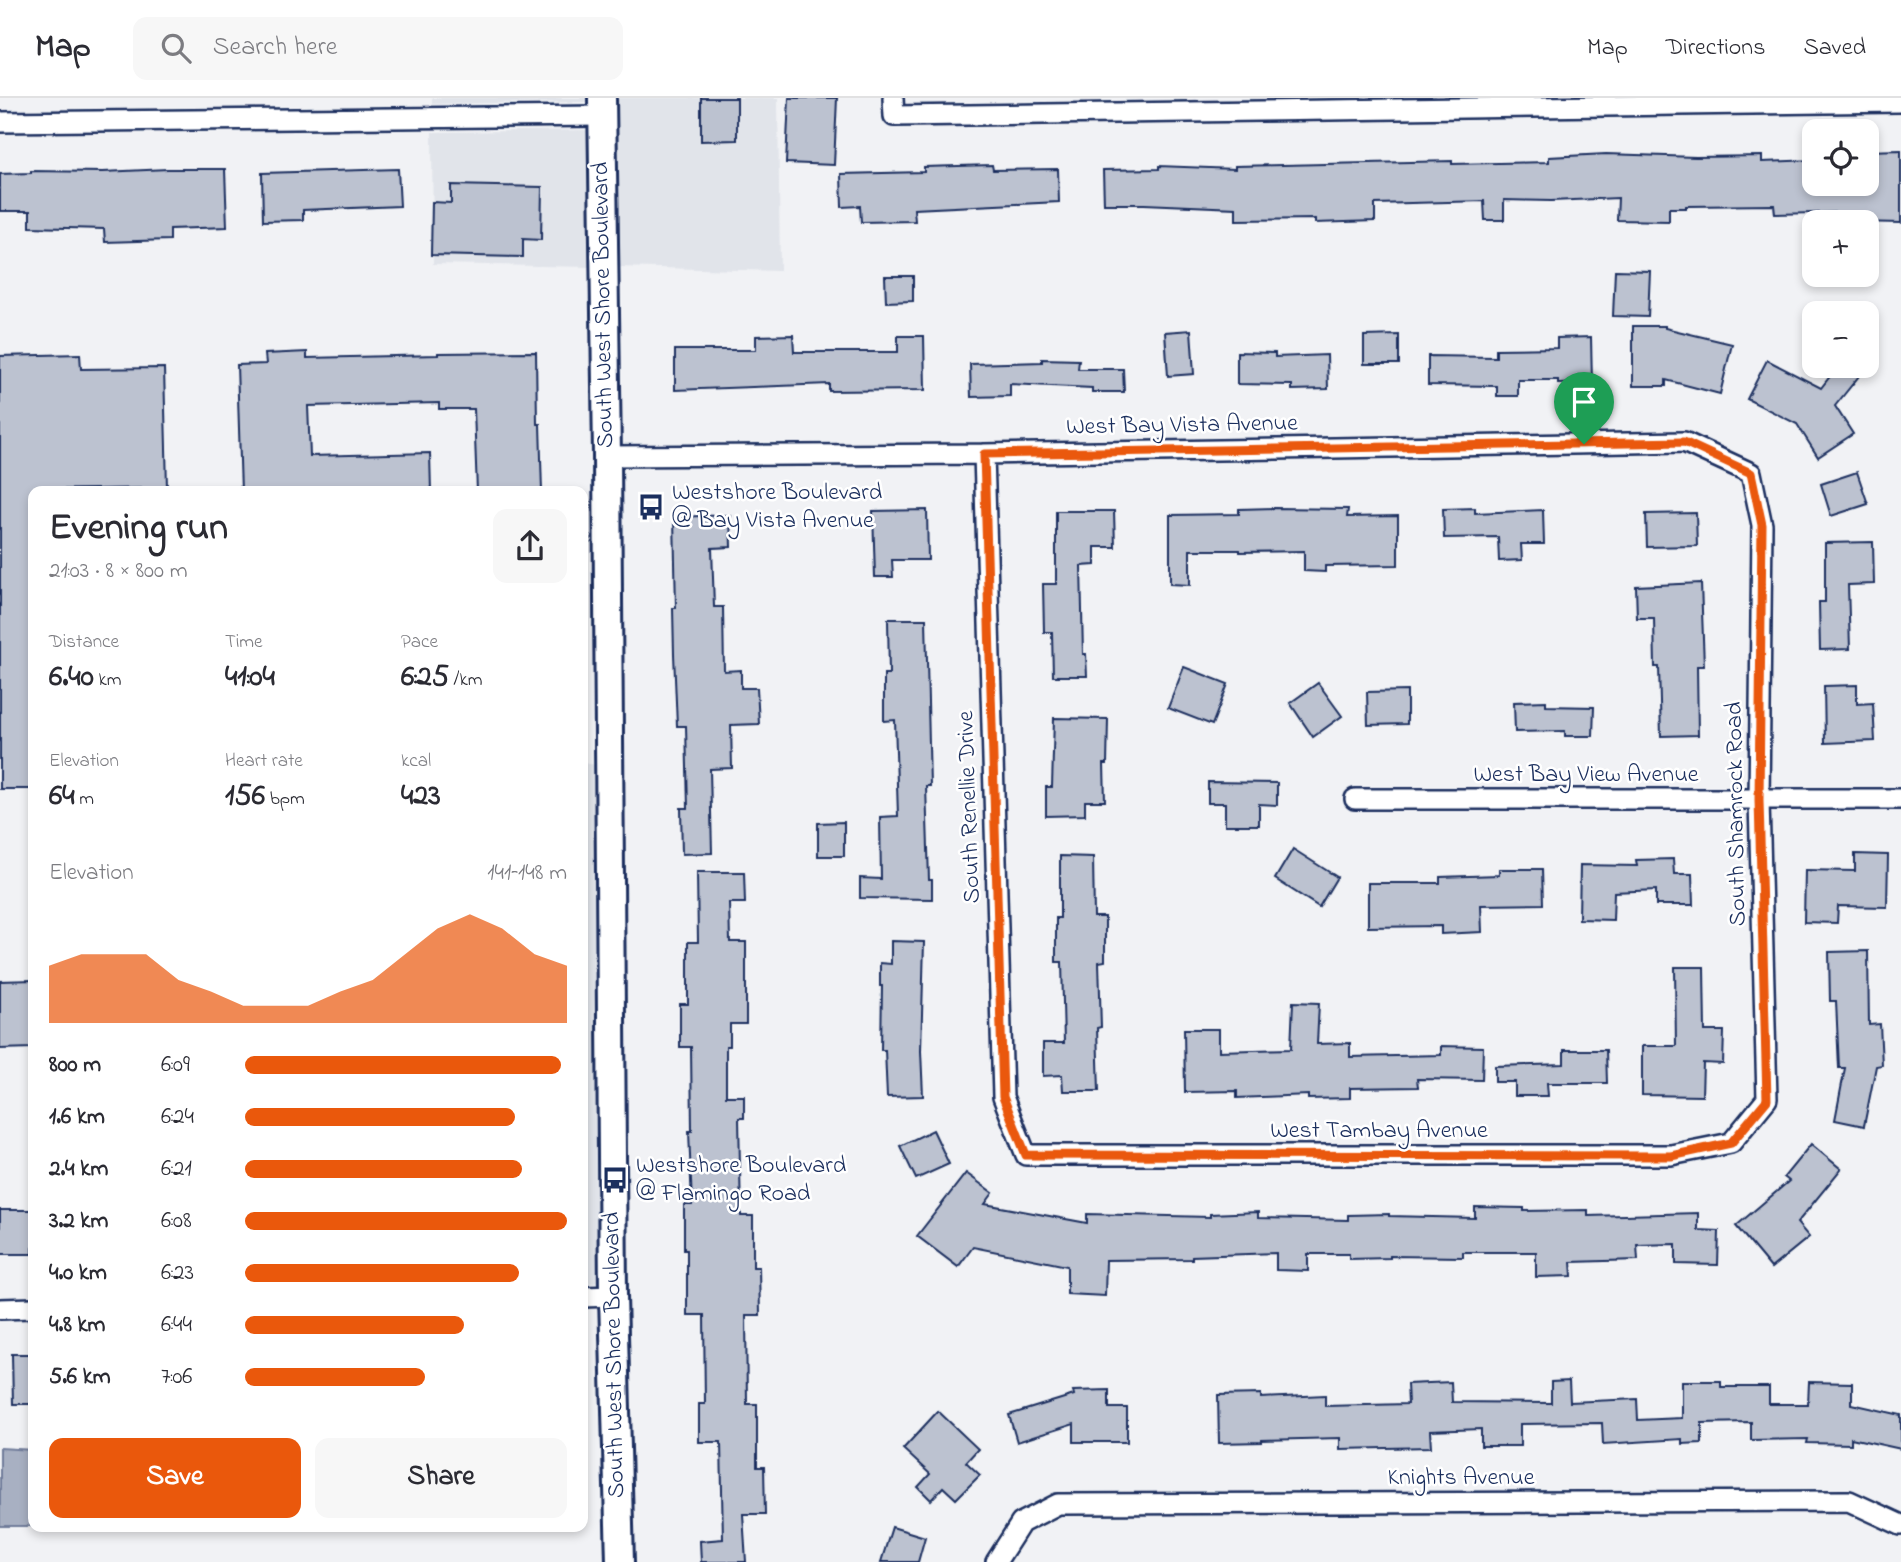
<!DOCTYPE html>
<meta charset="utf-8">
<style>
:root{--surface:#fff;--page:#f7f7f7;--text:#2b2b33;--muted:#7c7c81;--line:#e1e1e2;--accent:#ea580c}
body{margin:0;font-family:"Indie Flower",sans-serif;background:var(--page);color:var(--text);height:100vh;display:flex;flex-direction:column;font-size:26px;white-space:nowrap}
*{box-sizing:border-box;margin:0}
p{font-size:23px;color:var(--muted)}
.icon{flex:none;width:38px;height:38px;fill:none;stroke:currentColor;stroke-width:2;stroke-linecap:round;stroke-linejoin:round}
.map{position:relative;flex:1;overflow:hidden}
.sheet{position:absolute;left:28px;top:388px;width:560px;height:1046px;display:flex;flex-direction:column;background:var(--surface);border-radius:14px;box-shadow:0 4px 10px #0003}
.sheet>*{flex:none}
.buttons{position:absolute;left:1802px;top:21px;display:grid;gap:14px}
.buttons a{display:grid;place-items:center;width:77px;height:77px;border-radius:14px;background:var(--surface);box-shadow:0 4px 10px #0003;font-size:35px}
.pin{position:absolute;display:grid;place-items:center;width:60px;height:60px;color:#fff;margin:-72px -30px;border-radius:50% 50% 50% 0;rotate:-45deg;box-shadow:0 0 7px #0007}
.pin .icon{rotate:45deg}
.round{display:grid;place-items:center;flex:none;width:74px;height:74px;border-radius:14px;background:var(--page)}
.head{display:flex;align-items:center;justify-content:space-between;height:119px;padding:0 21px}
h1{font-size:38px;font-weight:700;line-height:52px}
.figures{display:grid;grid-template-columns:repeat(3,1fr);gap:10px;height:119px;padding:7px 21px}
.figures div{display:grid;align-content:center}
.figures b{font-size:30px;font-weight:700}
.figures small{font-size:19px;font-weight:400}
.figures p{font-size:19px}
.chart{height:196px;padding:14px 21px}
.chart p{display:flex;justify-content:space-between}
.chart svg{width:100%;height:126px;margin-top:7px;fill:var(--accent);opacity:.7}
.button{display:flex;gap:14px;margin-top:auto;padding:14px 21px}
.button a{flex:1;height:80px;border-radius:14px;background:var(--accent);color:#fff;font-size:28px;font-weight:700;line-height:80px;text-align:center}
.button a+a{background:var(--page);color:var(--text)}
ul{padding:0 21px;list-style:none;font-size:23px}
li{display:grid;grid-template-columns:112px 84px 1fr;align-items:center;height:52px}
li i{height:18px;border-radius:9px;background:var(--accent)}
header{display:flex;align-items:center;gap:42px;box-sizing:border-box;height:98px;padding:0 35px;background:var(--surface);border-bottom:2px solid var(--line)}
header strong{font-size:33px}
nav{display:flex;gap:38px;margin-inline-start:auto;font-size:24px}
.search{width:490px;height:63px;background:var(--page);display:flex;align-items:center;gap:18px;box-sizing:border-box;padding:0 24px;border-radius:14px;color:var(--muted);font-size:26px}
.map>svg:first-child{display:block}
</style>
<header>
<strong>Map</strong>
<div class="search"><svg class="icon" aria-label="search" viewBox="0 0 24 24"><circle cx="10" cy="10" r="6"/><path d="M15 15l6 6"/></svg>Search here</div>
<nav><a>Map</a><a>Directions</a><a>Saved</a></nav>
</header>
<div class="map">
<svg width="1901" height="1464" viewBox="0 0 1901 1464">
<rect width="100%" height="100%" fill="#f1f2f5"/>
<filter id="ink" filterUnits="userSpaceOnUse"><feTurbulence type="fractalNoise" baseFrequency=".0143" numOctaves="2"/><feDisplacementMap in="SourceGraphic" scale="14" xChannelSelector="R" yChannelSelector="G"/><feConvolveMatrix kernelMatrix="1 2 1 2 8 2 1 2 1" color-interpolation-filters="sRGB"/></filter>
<g filter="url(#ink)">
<g fill="#e1e4ea">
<path d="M 432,0 L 589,0 L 589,4 L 432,6 Z"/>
<path d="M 614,0 L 778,0 L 780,173 L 616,169 Z"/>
<path d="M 589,32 L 591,169 L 433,166 L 432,34 Z"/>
<path d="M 583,665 L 597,667 L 600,1185 L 583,1185 Z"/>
</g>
<path fill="#a8b0c2" stroke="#707c9a" stroke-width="2" d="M 0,1350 L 33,1352 L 33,1428 L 0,1428 Z"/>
<g fill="#bcc2d0" stroke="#1b2f5e" stroke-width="2">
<path d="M 701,0 L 737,0 L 737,42 L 701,43 Z"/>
<path d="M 789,0 L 837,0 L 834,67 L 786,65 Z"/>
<path d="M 1901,52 L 1901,125 L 1857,124 L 1857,114 L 1775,116 L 1774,107 L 1686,108 L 1686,110 L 1669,110 L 1669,123 L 1617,122 L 1618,100 L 1551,103 L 1504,102 L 1504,122 L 1485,122 L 1484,103 L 1375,106 L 1375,123 L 1315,125 L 1315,121 L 1236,122 L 1236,110 L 1144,106 L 1104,106 L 1103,72 L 1159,71 L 1159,68 L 1235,71 L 1235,68 L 1452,63 L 1452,66 L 1549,64 L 1549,59 L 1606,56 L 1696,59 L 1762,58 L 1762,64 L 1815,62 L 1815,86 L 1867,86 L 1867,53 Z"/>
<path d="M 992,67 L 993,72 L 1058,71 L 1059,104 L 914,111 L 915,123 L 861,124 L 860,108 L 842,109 L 841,76 L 924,74 L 924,69 Z"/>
<path d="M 168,71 L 225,71 L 227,129 L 170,131 L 170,142 L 105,144 L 104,131 L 30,129 L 30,113 L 0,113 L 0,76 L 31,75 L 31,73 L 103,74 Z"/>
<path d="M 398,71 L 400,108 L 303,112 L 303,122 L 263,123 L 262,75 Z"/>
<path d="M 451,87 L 542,89 L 541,142 L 523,141 L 523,159 L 431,157 L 432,104 L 451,105 Z"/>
<path d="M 1615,172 L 1650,173 L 1648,219 L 1613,218 Z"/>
<path d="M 885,178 L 913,178 L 913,203 L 886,204 Z"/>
<path d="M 1633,228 L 1665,228 L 1665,230 L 1732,246 L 1720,296 L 1666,282 L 1666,288 L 1633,288 Z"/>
<path d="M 1191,232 L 1194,276 L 1168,278 L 1165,234 Z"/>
<path d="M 793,237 L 794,254 L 898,254 L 898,238 L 924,238 L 925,292 L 829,293 L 829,286 L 675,292 L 675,252 L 756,252 L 756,238 Z"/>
<path d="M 1399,237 L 1399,266 L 1364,266 L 1364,238 Z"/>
<path d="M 1591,239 L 1592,285 L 1558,286 L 1558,282 L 1518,282 L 1518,298 L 1497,298 L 1497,288 L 1428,287 L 1428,258 L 1496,259 L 1496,251 L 1557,250 L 1557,240 Z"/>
<path d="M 307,254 L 307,260 L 438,257 L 438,255 L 536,254 L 537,326 L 540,326 L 542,394 L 477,394 L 474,311 L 439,311 L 439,305 L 308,308 L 310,358 L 430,355 L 431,394 L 241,394 L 237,267 L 266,266 L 265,256 Z"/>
<path d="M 1237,254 L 1275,255 L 1275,259 L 1327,257 L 1328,291 L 1292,292 L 1292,287 L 1237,286 Z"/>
<path d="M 80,256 L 81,271 L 164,270 L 167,390 L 33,392 L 33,691 L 0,691 L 0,258 Z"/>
<path d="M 1042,261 L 1079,262 L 1078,271 L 1123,271 L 1124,294 L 1092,294 L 1092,290 L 1010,286 L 1010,298 L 971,299 L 970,266 L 1042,264 Z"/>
<path d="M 1767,262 L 1821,290 L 1838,268 L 1867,268 L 1835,308 L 1853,336 L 1818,359 L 1797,326 L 1747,301 Z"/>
<path d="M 1857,374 L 1868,406 L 1831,418 L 1821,386 Z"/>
<path d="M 1274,410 L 1348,411 L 1347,419 L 1398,418 L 1398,467 L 1325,468 L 1325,474 L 1304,473 L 1304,453 L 1240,454 L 1240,452 L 1190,452 L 1190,487 L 1170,486 L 1170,417 L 1239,416 L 1239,411 Z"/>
<path d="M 1475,410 L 1475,415 L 1543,412 L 1544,446 L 1521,446 L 1522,462 L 1499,463 L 1498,439 L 1444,440 L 1443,411 Z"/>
<path d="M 927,412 L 928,462 L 892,462 L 893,479 L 875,479 L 873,413 Z"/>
<path d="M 1056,413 L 1114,413 L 1115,449 L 1095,449 L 1095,467 L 1081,468 L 1083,556 L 1086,556 L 1087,578 L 1053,578 L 1052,534 L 1044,534 L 1043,486 L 1056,486 Z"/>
<path d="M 1696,415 L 1697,448 L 1647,449 L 1646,416 Z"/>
<path d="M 730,417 L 731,449 L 712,450 L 714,509 L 723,509 L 724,573 L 741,572 L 741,590 L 757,590 L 759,626 L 731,627 L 732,670 L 710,671 L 712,755 L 682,756 L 681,710 L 688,710 L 686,628 L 677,628 L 674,556 L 673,510 L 676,510 L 674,419 Z"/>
<path d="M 1873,444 L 1874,486 L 1848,487 L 1850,551 L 1820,552 L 1819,504 L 1825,504 L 1825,445 Z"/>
<path d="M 1701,485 L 1704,568 L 1697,568 L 1698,637 L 1661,638 L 1659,569 L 1655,569 L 1654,520 L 1637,520 L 1636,488 Z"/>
<path d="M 888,521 L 926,521 L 930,688 L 926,688 L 929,782 L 932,782 L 932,801 L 860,800 L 860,780 L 881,781 L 880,719 L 898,718 L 895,622 L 884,623 L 884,576 L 889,576 Z"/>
<path d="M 1184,569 L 1228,586 L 1212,627 L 1168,610 Z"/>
<path d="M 1318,585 L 1342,618 L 1313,639 L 1290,605 Z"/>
<path d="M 1857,587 L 1857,606 L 1873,605 L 1875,643 L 1825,645 L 1824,588 Z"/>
<path d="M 1407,593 L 1407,626 L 1368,627 L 1367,594 Z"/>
<path d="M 1546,603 L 1546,608 L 1594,609 L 1593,638 L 1565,638 L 1565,633 L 1515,634 L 1514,604 Z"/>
<path d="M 1054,620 L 1108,621 L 1107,666 L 1104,666 L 1105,703 L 1085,703 L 1085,717 L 1046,718 L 1046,689 L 1052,689 Z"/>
<path d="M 1208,684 L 1277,685 L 1277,707 L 1259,706 L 1259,727 L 1225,727 L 1225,705 L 1208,705 Z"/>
<path d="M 844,724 L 844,758 L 818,758 L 818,725 Z"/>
<path d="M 1293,751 L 1337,779 L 1319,809 L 1275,781 Z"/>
<path d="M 1855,756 L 1888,757 L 1887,809 L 1838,808 L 1837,825 L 1804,824 L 1805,772 L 1855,773 Z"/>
<path d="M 1060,758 L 1093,759 L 1094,819 L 1105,819 L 1105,863 L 1099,864 L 1101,929 L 1097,930 L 1099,993 L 1063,993 L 1062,977 L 1043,978 L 1043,945 L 1064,945 L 1062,864 L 1056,864 L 1056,820 L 1060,820 Z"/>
<path d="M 1673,761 L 1674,776 L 1692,776 L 1693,807 L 1656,807 L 1656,792 L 1614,794 L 1613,822 L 1579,821 L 1580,767 L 1637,768 L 1636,762 Z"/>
<path d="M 1499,771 L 1542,771 L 1543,806 L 1481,807 L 1482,834 L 1441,836 L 1441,828 L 1368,829 L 1368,785 L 1440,785 L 1440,779 L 1499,777 Z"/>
<path d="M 697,774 L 744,774 L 745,805 L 729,805 L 730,844 L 746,844 L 746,926 L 730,926 L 730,948 L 726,948 L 726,998 L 744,998 L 744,1020 L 739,1020 L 741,1118 L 753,1118 L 753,1169 L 759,1169 L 760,1217 L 746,1217 L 747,1306 L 757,1306 L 757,1369 L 764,1369 L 765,1416 L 743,1416 L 746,1464 L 701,1464 L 700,1443 L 723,1441 L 721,1344 L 699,1344 L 699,1306 L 705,1306 L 704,1217 L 687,1217 L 687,1152 L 684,1152 L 684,1107 L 692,1107 L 689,1033 L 692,1033 L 691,949 L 680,949 L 680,906 L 688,906 L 688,844 L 698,844 Z"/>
<path d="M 891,843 L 924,844 L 921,953 L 923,998 L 887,999 L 885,952 L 881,952 L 882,888 L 880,888 L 880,865 L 891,866 Z"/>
<path d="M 1868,853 L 1869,927 L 1880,926 L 1882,967 L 1876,968 L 1864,1028 L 1835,1022 L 1845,970 L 1839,970 L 1836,903 L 1830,903 L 1829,854 Z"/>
<path d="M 1675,869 L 1704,869 L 1705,933 L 1724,933 L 1723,966 L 1703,965 L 1702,998 L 1642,997 L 1642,948 L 1676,948 Z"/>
<path d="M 33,882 L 33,950 L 0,951 L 0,883 Z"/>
<path d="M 1293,904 L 1319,905 L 1317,946 L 1350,945 L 1350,959 L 1441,957 L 1441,948 L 1483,949 L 1482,982 L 1417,981 L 1418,989 L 1350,990 L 1350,1000 L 1308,1001 L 1308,997 L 1237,1000 L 1237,993 L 1185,994 L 1184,931 L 1219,931 L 1219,953 L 1291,951 Z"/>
<path d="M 1564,952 L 1606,952 L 1607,985 L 1547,985 L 1548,998 L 1515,998 L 1515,984 L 1495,984 L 1495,968 L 1564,966 Z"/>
<path d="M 933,1032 L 949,1066 L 916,1081 L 900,1048 Z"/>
<path d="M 1811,1046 L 1841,1071 L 1797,1125 L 1809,1139 L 1771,1170 L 1736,1128 L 1789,1083 L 1784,1079 Z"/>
<path d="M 966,1075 L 993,1095 L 985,1106 L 1087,1125 L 1087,1116 L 1210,1119 L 1210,1116 L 1258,1114 L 1258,1120 L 1348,1122 L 1348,1117 L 1389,1116 L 1389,1118 L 1475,1120 L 1475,1109 L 1524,1110 L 1524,1113 L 1588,1112 L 1588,1118 L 1698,1115 L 1698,1132 L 1719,1133 L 1718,1167 L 1676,1166 L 1676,1146 L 1637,1147 L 1638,1162 L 1571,1164 L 1572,1178 L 1536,1179 L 1536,1154 L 1463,1154 L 1463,1159 L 1390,1158 L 1390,1160 L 1349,1161 L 1349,1156 L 1308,1156 L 1308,1173 L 1276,1172 L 1276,1155 L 1192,1158 L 1192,1161 L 1106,1162 L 1105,1198 L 1067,1196 L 1067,1168 L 973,1149 L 958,1169 L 917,1138 Z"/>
<rect x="0" y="1112" width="33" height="44"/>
<path d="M 12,1256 L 33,1256 L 33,1306 L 13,1306 Z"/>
<path d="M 1569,1283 L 1570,1304 L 1637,1301 L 1638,1322 L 1682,1320 L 1682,1283 L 1721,1283 L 1721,1289 L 1769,1289 L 1769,1306 L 1808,1306 L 1809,1284 L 1852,1285 L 1852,1306 L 1901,1317 L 1901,1351 L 1851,1340 L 1851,1346 L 1807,1345 L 1808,1341 L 1751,1342 L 1751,1324 L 1702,1325 L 1702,1345 L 1682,1346 L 1682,1341 L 1603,1346 L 1602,1325 L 1520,1326 L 1520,1348 L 1481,1348 L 1481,1331 L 1430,1333 L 1431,1349 L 1340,1351 L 1340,1340 L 1262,1342 L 1262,1344 L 1219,1345 L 1218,1297 L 1261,1296 L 1261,1300 L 1325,1297 L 1325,1308 L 1408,1306 L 1407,1286 L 1451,1284 L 1452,1304 L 1551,1305 L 1551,1284 Z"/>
<path d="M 1109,1292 L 1109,1310 L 1127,1310 L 1127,1344 L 1074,1344 L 1074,1326 L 1017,1344 L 1009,1317 L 1074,1297 L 1073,1293 Z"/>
<path d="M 938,1313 L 978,1351 L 966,1364 L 980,1377 L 956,1401 L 943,1389 L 931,1402 L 918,1389 L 930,1376 L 903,1351 Z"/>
<path d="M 892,1429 L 925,1439 L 918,1464 L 881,1464 Z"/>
</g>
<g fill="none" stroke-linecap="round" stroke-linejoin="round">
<g stroke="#1b2f5e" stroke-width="24">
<g id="street">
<path d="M 893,0 L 894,18 L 1901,4"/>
<path d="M 0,24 L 601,18"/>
<path d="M 607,358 L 984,356 L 1684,344 L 1751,375 L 1762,427 L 1759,703 L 1767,1001 L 1731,1045 L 1671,1057 L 1026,1057 L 1003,999 L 984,356"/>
<path d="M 1355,701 L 1901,701"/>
<path d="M 583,1199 L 613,1198"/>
<path d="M 0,1211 L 33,1210"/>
<path d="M 996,1464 L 1021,1425 L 1058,1406 L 1849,1403 L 1901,1427"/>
</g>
</g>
<g stroke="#1b2f5e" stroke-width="32">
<path id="secondary" d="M 602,0 L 607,358 L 613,1198 L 620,1464"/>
</g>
<use href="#street" stroke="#fff" stroke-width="19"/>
<use href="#secondary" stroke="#fff" stroke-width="26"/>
</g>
</g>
<g fill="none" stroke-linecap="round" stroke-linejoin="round" filter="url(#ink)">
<g stroke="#fff" stroke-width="14">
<path id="route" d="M 1684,344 L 1751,375 L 1762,427 L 1759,702 L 1767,1002 L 1731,1045 L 1671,1058 L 1026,1057 L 1003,999 L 984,356 Z"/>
</g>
<use href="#route" stroke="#ea580c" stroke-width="9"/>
</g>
<defs>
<g id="bus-bare" transform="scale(2.1)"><path d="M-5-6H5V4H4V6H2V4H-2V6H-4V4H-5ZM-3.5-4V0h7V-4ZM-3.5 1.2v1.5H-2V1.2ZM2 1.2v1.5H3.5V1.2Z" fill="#1b2f5e" stroke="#fff" stroke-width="2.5" paint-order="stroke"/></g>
</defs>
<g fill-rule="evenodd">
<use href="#bus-bare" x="651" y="409"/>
<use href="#bus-bare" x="615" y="1082"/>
</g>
<g text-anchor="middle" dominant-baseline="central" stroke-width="5" stroke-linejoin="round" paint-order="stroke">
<g font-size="24" fill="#1b2f5e" stroke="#fff">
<text transform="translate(604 207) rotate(-91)">South West Shore Boulevard</text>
<text transform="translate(1182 328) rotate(-1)">West Bay Vista Avenue</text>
<text x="1586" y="677">West Bay View Avenue</text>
<text transform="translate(970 709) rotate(-92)">South Renellie Drive</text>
<text transform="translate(1737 716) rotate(-91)">South Shamrock Road</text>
<text x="1379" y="1033">West Tambay Avenue</text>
<text transform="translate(615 1257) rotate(-91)">South West Shore Boulevard</text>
<text x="1461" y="1380">Knights Avenue</text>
</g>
<g font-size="24" fill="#1b2f5e" stroke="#fff" text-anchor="start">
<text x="672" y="395">Westshore Boulevard<tspan x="672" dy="28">@ Bay Vista Avenue</tspan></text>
<text x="636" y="1068">Westshore Boulevard<tspan x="636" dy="28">@ Flamingo Road</tspan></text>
</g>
</g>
</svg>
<div class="buttons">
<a><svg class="icon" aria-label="locate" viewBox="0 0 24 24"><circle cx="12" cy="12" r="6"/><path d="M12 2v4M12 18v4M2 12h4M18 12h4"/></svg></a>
<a>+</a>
<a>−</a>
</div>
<div class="pin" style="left:1584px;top:346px;background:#1e9e55"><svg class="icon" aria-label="arrive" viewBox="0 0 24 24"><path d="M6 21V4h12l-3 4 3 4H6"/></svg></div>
<section class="sheet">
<div class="head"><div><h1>Evening run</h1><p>21:03 · 8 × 800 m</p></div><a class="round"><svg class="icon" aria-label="share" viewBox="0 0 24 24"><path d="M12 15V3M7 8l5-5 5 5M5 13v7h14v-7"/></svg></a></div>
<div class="figures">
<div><p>Distance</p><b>6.40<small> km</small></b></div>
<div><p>Time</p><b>41:04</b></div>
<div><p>Pace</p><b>6:25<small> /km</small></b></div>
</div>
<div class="figures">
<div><p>Elevation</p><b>64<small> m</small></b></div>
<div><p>Heart rate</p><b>156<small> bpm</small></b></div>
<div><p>kcal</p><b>423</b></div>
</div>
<div class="chart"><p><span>Elevation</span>141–148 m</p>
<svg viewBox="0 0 160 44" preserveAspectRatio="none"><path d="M0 44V24L10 20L20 20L30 20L40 29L50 33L60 38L70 38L80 38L90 33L100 29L110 20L120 11L130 6L140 11L150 20L160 24V44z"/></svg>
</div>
<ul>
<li><b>800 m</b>6:09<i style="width:98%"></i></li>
<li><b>1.6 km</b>6:24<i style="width:84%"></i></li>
<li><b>2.4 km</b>6:21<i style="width:86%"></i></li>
<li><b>3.2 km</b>6:08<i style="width:100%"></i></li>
<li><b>4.0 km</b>6:23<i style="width:85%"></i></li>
<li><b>4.8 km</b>6:44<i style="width:68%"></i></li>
<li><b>5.6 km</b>7:06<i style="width:56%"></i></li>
</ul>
<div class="button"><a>Save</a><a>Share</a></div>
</section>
</div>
